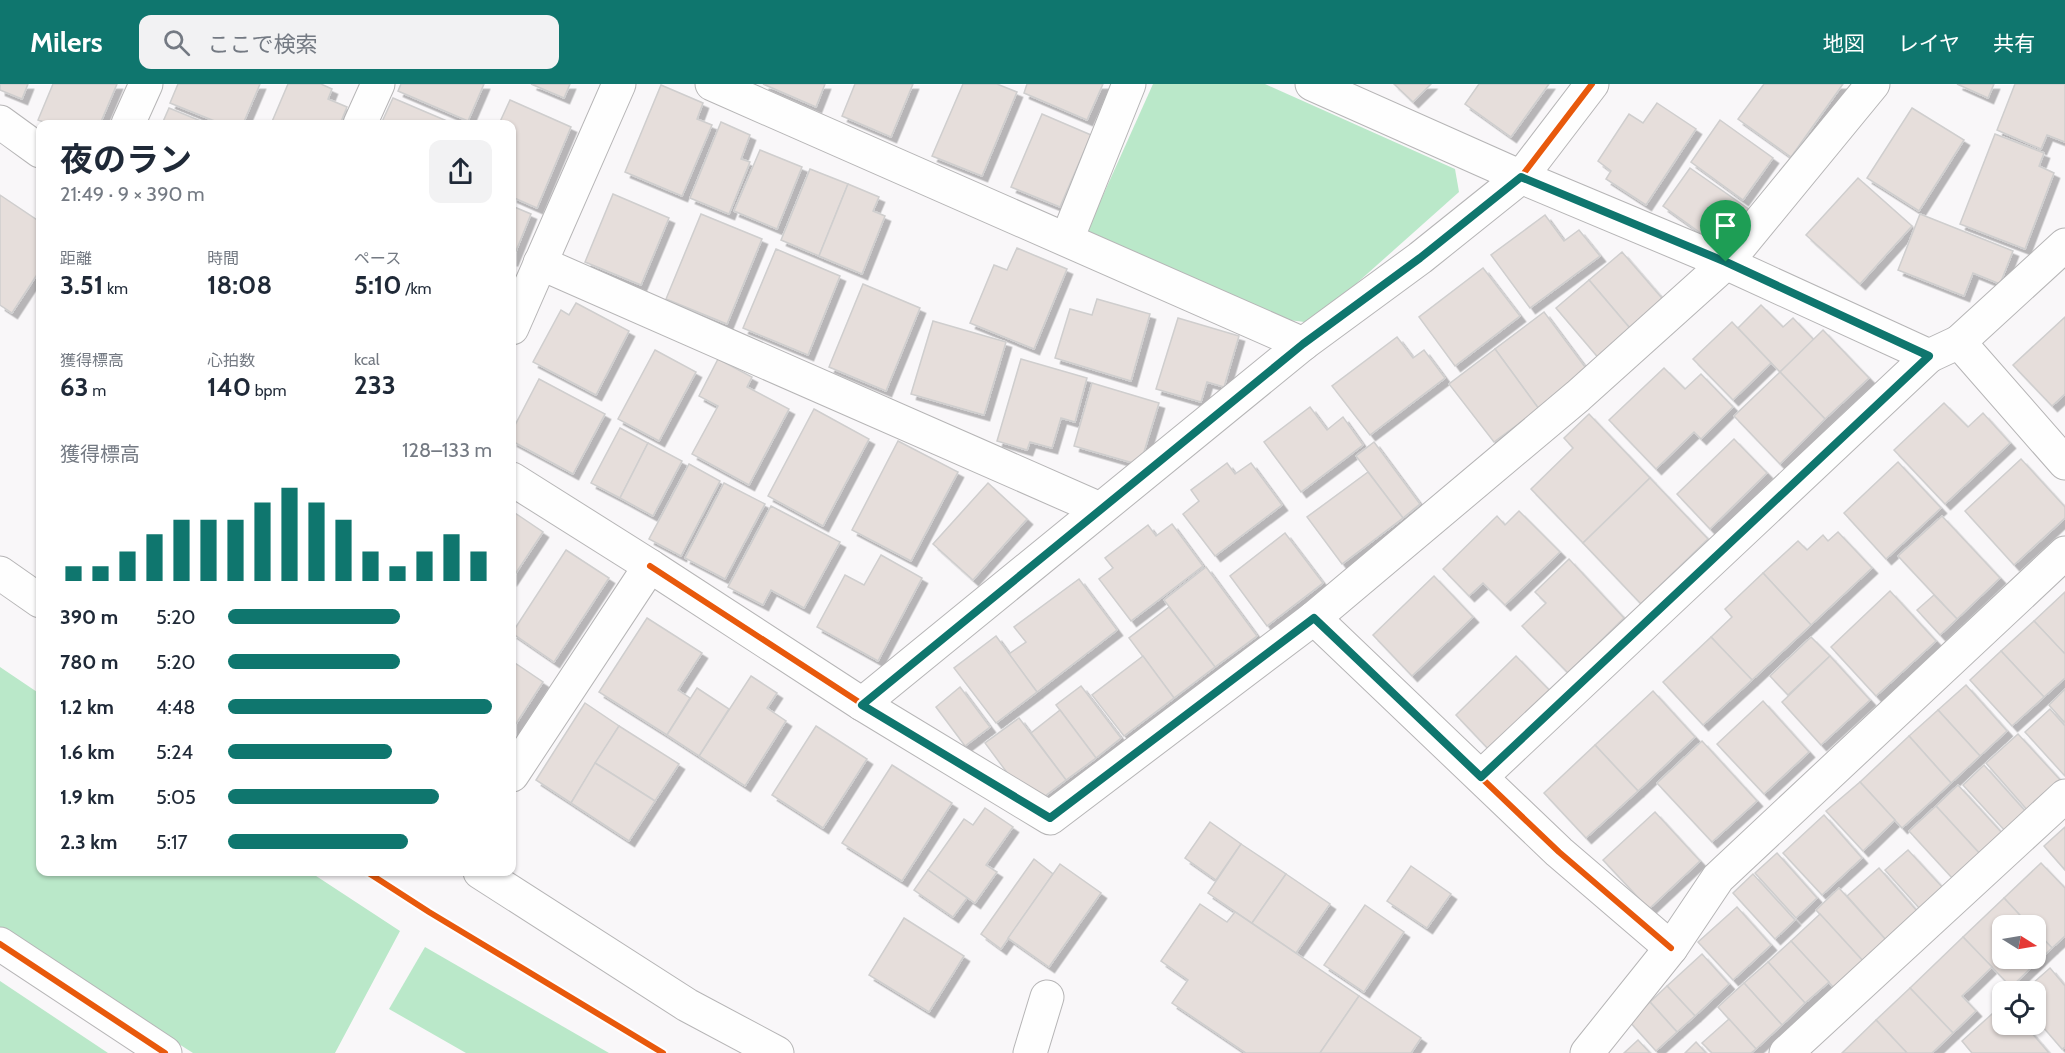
<!DOCTYPE html>
<html lang="ja">
<meta charset="utf-8">
<style>
:root{--surface:#fff;--page:#f2f2f3;--text:#1f2937;--muted:#747a83;--accent:#0f766e}
body{margin:0;font-family:Cabin,"Noto Sans JP",sans-serif;background:var(--page);color:var(--text);height:100vh;display:flex;flex-direction:column;font-size:22px;white-space:nowrap}
*{box-sizing:border-box;margin:0}
p{font-size:20px;color:var(--muted)}
.icon{flex:none;width:33px;height:33px;fill:none;stroke:currentColor;stroke-width:2;stroke-linecap:round;stroke-linejoin:round}
.map{position:relative;flex:1;overflow:hidden}
.side{position:absolute;left:36px;top:36px;width:480px;height:756px;display:flex;flex-direction:column;background:var(--surface);border-radius:12px;box-shadow:0 2px 4px #0004}
.side>*{flex:none}
.needle{width:39px;rotate:101deg}
.fabs{position:absolute;left:1992px;top:831px;display:grid;gap:12px}
.fabs a{display:grid;place-items:center;width:54px;height:54px;border-radius:12px;background:var(--surface);box-shadow:0 2px 4px #0004;font-size:30px}
.pin{position:absolute;display:grid;place-items:center;width:51px;height:51px;color:#fff;margin:-62px -26px;border-radius:50% 50% 50% 0;rotate:-45deg;box-shadow:0 0 6px #0007}
.pin .icon{rotate:45deg}
.round{display:grid;place-items:center;flex:none;width:63px;height:63px;border-radius:12px;background:var(--page)}
.headline{display:flex;align-items:center;justify-content:space-between;height:102px;padding:0 24px}
h1{font-size:33px;font-weight:700;line-height:45px}
.metrics{display:grid;grid-template-columns:repeat(3,1fr);gap:9px;height:102px;padding:6px 24px}
.metrics div{display:grid;align-content:center}
.metrics b{font-size:26px;font-weight:700}
.metrics small{font-size:16px;font-weight:400}
.metrics p{font-size:16px}
.chart{height:168px;padding:12px 24px}
.chart p{display:flex;justify-content:space-between}
.chart svg{width:100%;height:108px;margin-top:6px;stroke:var(--accent);stroke-width:6}
ul{padding:0 24px;list-style:none;font-size:20px}
li{display:grid;grid-template-columns:96px 72px 1fr;align-items:center;height:45px}
li i{height:15px;border-radius:8px;background:var(--accent)}
header{display:flex;align-items:center;gap:36px;box-sizing:border-box;height:84px;padding:0 30px;background:var(--accent);color:#fff}
header strong{font-size:28px}
nav{display:flex;gap:33px;margin-inline-start:auto;font-size:21px}
.search{width:420px;height:54px;background:var(--page);display:flex;align-items:center;gap:15px;box-sizing:border-box;padding:0 21px;border-radius:12px;color:var(--muted);font-size:22px}
.map>svg:first-child{display:block}
</style>
<header>
<strong>Milers</strong>
<div class="search"><svg class="icon" aria-label="search" viewBox="0 0 24 24"><circle cx="10" cy="10" r="6"/><path d="M15 15l6 6"/></svg>ここで検索</div>
<nav><a>地図</a><a>レイヤ</a><a>共有</a></nav>
</header>
<div class="map">
<svg width="2065" height="969" viewBox="0 0 2065 969">
<defs>
<filter id="shadow"><feDropShadow dx="5.5" dy="5.5" stdDeviation="0" flood-color="#0004"/></filter>
</defs>
<rect width="100%" height="100%" fill="#f9f7f9"/>
<g fill="#bae8c9">
<path d="M 1153,0 L 1265,0 L 1455,85 L 1459,108 L 1312,239 L 1289,236 L 1087,147 Z"/>
<path d="M 0,583 L 40,610 L 40,788 L 310,788 L 400,847 L 335,969 L 193,969 L 0,846 Z"/>
<path d="M 425,863 L 609,969 L 466,969 L 389,925 Z"/>
<path d="M 0,897 L 108,969 L 0,969 Z"/>
</g>
<g fill="#e6dedb" stroke="#cfcece" stroke-width="1.5" filter="url(#shadow)">
<path d="M 0,0 L 28,0 L 22,15 L 0,6 Z"/>
<path d="M 53,0 L 117,0 L 100,40 L 49,40 L 38,36 Z"/>
<path d="M 178,0 L 260,0 L 243,40 L 222,40 L 170,19 Z"/>
<path d="M 288,0 L 321,0 L 332,5 L 328,15 L 347,23 L 340,40 L 271,40 Z"/>
<path d="M 401,0 L 484,0 L 468,37 L 398,7 Z"/>
<path d="M 531,0 L 570,0 L 564,14 Z"/>
<path d="M 763,0 L 825,0 L 816,23 Z"/>
<path d="M 855,0 L 913,0 L 891,53 L 842,32 Z"/>
<path d="M 963,0 L 997,0 L 1017,8 L 982,92 L 932,72 Z"/>
<path d="M 1027,0 L 1103,0 L 1087,36 L 1024,9 Z"/>
<path d="M 1394,0 L 1431,0 L 1413,18 Z"/>
<path d="M 1479,0 L 1549,0 L 1511,53 L 1465,20 Z"/>
<path d="M 1764,0 L 1843,0 L 1791,73 L 1738,35 Z"/>
<path d="M 1957,0 L 1994,0 L 1988,14 Z"/>
<path d="M 2015,0 L 2065,0 L 2065,58 L 2047,51 L 2041,65 L 1997,46 Z"/>
<path d="M 661,1 L 703,19 L 697,35 L 712,41 L 682,112 L 625,88 Z"/>
<path d="M 393,14 L 454,40 L 381,40 Z"/>
<path d="M 510,16 L 571,43 L 537,124 L 512,113 L 512,40 L 499,40 Z"/>
<path d="M 1657,19 L 1696,45 L 1646,121 L 1606,95 L 1611,87 L 1598,77 L 1629,30 L 1643,39 Z"/>
<path d="M 169,24 L 208,40 L 162,40 Z"/>
<path d="M 1912,24 L 1964,56 L 1919,127 L 1867,94 Z"/>
<path d="M 1042,30 L 1091,51 L 1060,123 L 1011,103 Z"/>
<path d="M 1720,36 L 1773,74 L 1743,116 L 1691,78 Z"/>
<path d="M 721,38 L 750,51 L 741,75 L 750,78 L 729,130 L 690,114 Z"/>
<path d="M 1995,50 L 2044,69 L 2039,82 L 2054,89 L 2025,165 L 1960,140 Z"/>
<path d="M 760,66 L 802,83 L 777,145 L 734,127 Z"/>
<path d="M 1690,84 L 1750,126 L 1731,154 L 1716,144 L 1709,155 L 1663,122 Z"/>
<path d="M 810,85 L 848,100 L 819,172 L 781,156 Z"/>
<path d="M 1858,94 L 1912,142 L 1860,200 L 1806,151 Z"/>
<path d="M 848,100 L 879,113 L 873,127 L 885,132 L 862,190 L 819,172 Z"/>
<path d="M 613,110 L 669,134 L 641,201 L 585,178 Z"/>
<path d="M 0,111 L 40,138 L 40,186 L 12,229 L 0,221 Z"/>
<path d="M 512,122 L 531,130 L 512,177 Z"/>
<path d="M 701,130 L 762,155 L 727,240 L 666,215 Z"/>
<path d="M 1920,130 L 2013,167 L 2000,200 L 1973,189 L 1964,212 L 1898,186 Z"/>
<path d="M 1545,131 L 1564,157 L 1579,146 L 1600,172 L 1530,224 L 1491,171 Z"/>
<path d="M 1017,164 L 1067,185 L 1034,265 L 970,239 L 994,181 L 1007,186 Z"/>
<path d="M 776,165 L 840,192 L 808,271 L 743,244 Z"/>
<path d="M 1622,168 L 1667,220 L 1634,249 L 1589,196 Z"/>
<path d="M 1483,184 L 1520,232 L 1455,282 L 1419,233 Z"/>
<path d="M 1589,196 L 1634,249 L 1601,277 L 1556,224 Z"/>
<path d="M 863,200 L 920,224 L 886,307 L 829,283 Z"/>
<path d="M 1097,215 L 1150,230 L 1131,297 L 1055,274 L 1070,225 L 1092,231 Z"/>
<path d="M 576,219 L 629,247 L 596,311 L 533,278 L 561,226 L 569,231 Z"/>
<path d="M 1761,221 L 1783,243 L 1793,234 L 1814,256 L 1780,288 L 1738,244 Z"/>
<path d="M 1544,228 L 1588,287 L 1539,325 L 1495,265 Z"/>
<path d="M 2065,233 L 2065,310 L 2052,322 L 2013,281 Z"/>
<path d="M 1178,234 L 1239,252 L 1224,303 L 1207,298 L 1201,318 L 1156,305 Z"/>
<path d="M 933,237 L 1006,258 L 984,331 L 911,310 Z"/>
<path d="M 1732,238 L 1771,279 L 1733,316 L 1693,275 Z"/>
<path d="M 1823,246 L 1869,294 L 1825,335 L 1780,288 Z"/>
<path d="M 1397,253 L 1413,274 L 1424,266 L 1445,294 L 1370,351 L 1332,302 Z"/>
<path d="M 1495,265 L 1539,325 L 1494,358 L 1449,300 Z"/>
<path d="M 655,266 L 696,288 L 659,357 L 618,335 Z"/>
<path d="M 718,275 L 752,293 L 747,303 L 789,325 L 749,401 L 692,370 L 718,322 L 699,312 Z"/>
<path d="M 1021,275 L 1087,294 L 1075,338 L 1061,334 L 1052,364 L 1030,358 L 1027,366 L 997,357 Z"/>
<path d="M 1664,284 L 1685,305 L 1701,290 L 1733,323 L 1701,355 L 1694,348 L 1656,385 L 1609,336 Z"/>
<path d="M 1780,288 L 1825,335 L 1780,380 L 1734,332 Z"/>
<path d="M 539,295 L 605,330 L 573,390 L 512,357 L 512,347 Z"/>
<path d="M 1092,299 L 1159,319 L 1140,381 L 1074,362 Z"/>
<path d="M 1944,319 L 1968,343 L 1983,329 L 2010,359 L 1945,420 L 1894,366 Z"/>
<path d="M 1310,323 L 1327,346 L 1343,333 L 1363,361 L 1301,408 L 1264,358 Z"/>
<path d="M 814,325 L 869,355 L 823,442 L 768,412 Z"/>
<path d="M 1589,330 L 1650,394 L 1583,459 L 1531,405 L 1573,364 L 1564,354 Z"/>
<path d="M 620,344 L 648,359 L 620,414 L 591,399 Z"/>
<path d="M 1734,355 L 1767,389 L 1710,445 L 1677,410 Z"/>
<path d="M 898,357 L 958,388 L 911,477 L 852,446 Z"/>
<path d="M 1374,358 L 1420,420 L 1403,434 L 1356,372 Z"/>
<path d="M 648,359 L 682,377 L 653,432 L 620,414 Z"/>
<path d="M 2021,375 L 2065,423 L 2065,434 L 2014,481 L 1965,427 Z"/>
<path d="M 1898,378 L 1941,424 L 1886,475 L 1844,429 Z"/>
<path d="M 1227,379 L 1235,390 L 1251,379 L 1282,421 L 1215,472 L 1183,430 L 1199,417 L 1191,406 Z"/>
<path d="M 689,380 L 720,397 L 681,472 L 649,455 Z"/>
<path d="M 1368,388 L 1403,434 L 1342,480 L 1307,433 Z"/>
<path d="M 1650,394 L 1708,455 L 1641,520 L 1583,459 Z"/>
<path d="M 724,399 L 765,420 L 725,495 L 685,474 Z"/>
<path d="M 988,399 L 1027,435 L 973,496 L 933,460 Z"/>
<path d="M 771,422 L 840,458 L 804,524 L 771,506 L 763,521 L 728,503 Z"/>
<path d="M 512,427 L 543,448 L 512,495 Z"/>
<path d="M 1519,427 L 1560,468 L 1505,521 L 1483,499 L 1469,512 L 1443,485 L 1497,432 L 1505,441 Z"/>
<path d="M 1942,432 L 2000,494 L 1957,535 L 1898,472 Z"/>
<path d="M 1172,440 L 1203,482 L 1131,537 L 1099,495 L 1113,484 L 1105,474 L 1148,441 L 1156,452 Z"/>
<path d="M 1838,448 L 1872,484 L 1811,541 L 1763,489 L 1798,457 L 1807,466 L 1823,451 L 1828,457 Z"/>
<path d="M 1285,449 L 1323,499 L 1267,542 L 1230,492 Z"/>
<path d="M 566,466 L 609,494 L 554,578 L 512,549 Z"/>
<path d="M 881,471 L 922,494 L 878,577 L 817,543 L 845,491 L 864,501 Z"/>
<path d="M 1569,475 L 1624,534 L 1568,589 L 1522,542 L 1546,519 L 1535,508 Z"/>
<path d="M 1206,483 L 1257,552 L 1215,583 L 1164,516 Z"/>
<path d="M 1763,489 L 1811,541 L 1752,596 L 1711,553 L 1732,533 L 1725,525 Z"/>
<path d="M 1434,492 L 1473,533 L 1412,592 L 1373,551 Z"/>
<path d="M 1079,495 L 1117,546 L 1037,608 L 1009,570 L 1026,558 L 1014,543 Z"/>
<path d="M 1890,507 L 1936,557 L 1876,612 L 1831,563 Z"/>
<path d="M 2065,508 L 2065,570 L 2034,537 Z"/>
<path d="M 1934,511 L 1957,535 L 1940,551 L 1917,526 Z"/>
<path d="M 1169,523 L 1215,583 L 1174,614 L 1129,554 Z"/>
<path d="M 647,534 L 702,569 L 678,606 L 690,614 L 667,651 L 599,608 Z"/>
<path d="M 2034,537 L 2065,570 L 2065,594 L 2044,613 L 2001,567 Z"/>
<path d="M 996,552 L 1037,608 L 996,639 L 954,584 Z"/>
<path d="M 1711,553 L 1752,596 L 1703,641 L 1663,598 Z"/>
<path d="M 1811,553 L 1830,572 L 1788,611 L 1770,592 Z"/>
<path d="M 2001,567 L 2044,613 L 2012,642 L 1970,596 Z"/>
<path d="M 1143,572 L 1174,614 L 1124,652 L 1092,611 Z"/>
<path d="M 1516,572 L 1554,611 L 1493,670 L 1456,631 Z"/>
<path d="M 1830,572 L 1870,616 L 1821,661 L 1782,618 Z"/>
<path d="M 512,577 L 543,598 L 512,646 Z"/>
<path d="M 751,592 L 777,609 L 767,624 L 786,637 L 745,702 L 699,672 Z"/>
<path d="M 1966,601 L 2007,647 L 1980,672 L 1938,626 Z"/>
<path d="M 1081,602 L 1121,654 L 1096,674 L 1056,621 Z"/>
<path d="M 960,603 L 990,643 L 965,662 L 936,623 Z"/>
<path d="M 697,604 L 729,625 L 699,672 L 667,651 Z"/>
<path d="M 2065,605 L 2065,639 L 2049,621 Z"/>
<path d="M 1653,607 L 1695,653 L 1638,707 L 1595,661 Z"/>
<path d="M 1763,617 L 1809,668 L 1764,710 L 1717,660 Z"/>
<path d="M 585,619 L 619,642 L 571,719 L 536,696 Z"/>
<path d="M 2050,625 L 2065,642 L 2065,692 L 2025,648 Z"/>
<path d="M 1060,626 L 1096,674 L 1066,696 L 1031,649 Z"/>
<path d="M 1938,626 L 1980,672 L 1951,699 L 1909,652 Z"/>
<path d="M 1019,634 L 1066,696 L 1032,722 L 985,659 Z"/>
<path d="M 619,642 L 679,680 L 655,717 L 595,679 Z"/>
<path d="M 816,642 L 867,675 L 823,744 L 772,711 Z"/>
<path d="M 2018,650 L 2062,698 L 2029,728 L 1986,679 Z"/>
<path d="M 1909,652 L 1951,699 L 1902,744 L 1860,698 Z"/>
<path d="M 1702,657 L 1757,717 L 1712,758 L 1657,699 Z"/>
<path d="M 1595,661 L 1638,707 L 1586,754 L 1544,709 Z"/>
<path d="M 595,679 L 655,717 L 629,757 L 571,719 Z"/>
<path d="M 892,681 L 952,719 L 902,797 L 842,759 Z"/>
<path d="M 1984,681 L 2027,729 L 2007,749 L 1963,701 Z"/>
<path d="M 1860,698 L 1895,736 L 1863,767 L 1826,727 Z"/>
<path d="M 1958,701 L 2003,750 L 1981,771 L 1936,722 Z"/>
<path d="M 1936,722 L 1981,771 L 1954,796 L 1909,747 Z"/>
<path d="M 985,724 L 1013,743 L 986,781 L 997,788 L 975,819 L 928,786 L 964,735 L 973,741 Z"/>
<path d="M 1655,728 L 1700,777 L 1649,825 L 1603,776 Z"/>
<path d="M 1824,731 L 1862,774 L 1822,811 L 1783,769 Z"/>
<path d="M 1210,738 L 1241,760 L 1216,796 L 1185,774 Z"/>
<path d="M 2065,743 L 2065,786 L 2044,762 Z"/>
<path d="M 1241,760 L 1286,790 L 1252,839 L 1208,809 Z"/>
<path d="M 1908,766 L 1943,804 L 1920,825 L 1885,786 Z"/>
<path d="M 1777,769 L 1817,814 L 1796,834 L 1755,789 Z"/>
<path d="M 1034,775 L 1053,790 L 1001,865 L 981,850 Z"/>
<path d="M 2041,779 L 2065,804 L 2065,852 L 2052,864 L 2036,847 L 2036,842 L 2030,842 L 2004,814 Z"/>
<path d="M 1060,780 L 1101,809 L 1049,883 L 1008,854 Z"/>
<path d="M 1411,782 L 1451,810 L 1427,844 L 1387,817 Z"/>
<path d="M 1879,784 L 1917,827 L 1886,856 L 1847,812 Z"/>
<path d="M 928,786 L 967,814 L 953,833 L 914,806 Z"/>
<path d="M 1286,790 L 1330,820 L 1296,869 L 1252,839 Z"/>
<path d="M 1753,790 L 1795,836 L 1775,855 L 1733,809 Z"/>
<path d="M 1839,804 L 1886,856 L 1863,877 L 1816,826 Z"/>
<path d="M 2004,814 L 2030,842 L 2002,842 L 2002,874 L 2036,874 L 2036,847 L 2052,864 L 2011,903 L 1963,853 Z"/>
<path d="M 1200,820 L 1227,838 L 1235,828 L 1359,912 L 1320,969 L 1246,969 L 1172,919 L 1188,896 L 1161,877 Z"/>
<path d="M 1365,821 L 1404,848 L 1364,908 L 1324,881 Z"/>
<path d="M 1737,823 L 1771,861 L 1733,896 L 1698,858 Z"/>
<path d="M 1820,830 L 1863,877 L 1834,904 L 1791,857 Z"/>
<path d="M 904,834 L 964,872 L 929,928 L 869,891 Z"/>
<path d="M 1963,853 L 1992,883 L 1962,912 L 1976,927 L 1953,949 L 1910,904 Z"/>
<path d="M 1791,857 L 1829,898 L 1805,919 L 1768,878 Z"/>
<path d="M 1702,870 L 1729,900 L 1695,932 L 1667,902 Z"/>
<path d="M 1768,878 L 1805,919 L 1782,941 L 1744,899 Z"/>
<path d="M 2050,884 L 2065,902 L 2065,963 L 2062,965 L 2036,935 L 2036,908 L 2023,908 Z"/>
<path d="M 1744,899 L 1782,941 L 1756,965 L 1718,923 Z"/>
<path d="M 1667,902 L 1695,932 L 1677,948 L 1650,918 Z"/>
<path d="M 1910,904 L 1953,949 L 1932,969 L 1907,969 L 1876,936 Z"/>
<path d="M 1359,912 L 1421,954 L 1411,969 L 1320,969 Z"/>
<path d="M 1650,918 L 1677,948 L 1656,967 L 1629,937 Z"/>
<path d="M 2002,921 L 2002,940 L 2024,940 L 2049,969 L 1972,969 L 1962,957 Z"/>
<path d="M 1729,935 L 1756,965 L 1751,969 L 1712,969 L 1702,959 Z"/>
<path d="M 1876,936 L 1907,969 L 1842,969 Z"/>
<path d="M 1638,956 L 1650,969 L 1624,969 Z"/>
<path d="M 1696,958 L 1706,969 L 1685,969 Z"/>
</g>
<g fill="none" stroke-linecap="round" stroke-linejoin="round">
<g stroke="#b6b5b6" stroke-width="35">
<g id="minor">
<path d="M 712,0 L 1303,260"/>
<path d="M 1312,0 L 1521,93 L 1726,179 L 1929,272 L 1959,258 L 2065,379"/>
<path d="M 0,38 L 40,67"/>
<path d="M 128,40 L 146,0"/>
<path d="M 360,40 L 378,0"/>
<path d="M 1067,155 L 1129,0"/>
<path d="M 540,179 L 1100,425"/>
<path d="M 512,244 L 619,0"/>
<path d="M 1959,258 L 2065,161"/>
<path d="M 512,395 L 650,482 L 512,691"/>
<path d="M 650,482 L 862,620 L 1050,734 L 1314,534 L 1559,768 L 1671,864"/>
<path d="M 0,489 L 40,517"/>
<path d="M 1314,534 L 1578,312 L 1726,179 L 1873,0"/>
<path d="M 862,620 L 1303,260 L 1420,174 L 1521,93 L 1592,0"/>
<path d="M 1481,693 L 1929,272"/>
<path d="M 480,788 L 687,921 L 777,969"/>
<path d="M 0,860 L 165,969"/>
<path d="M 1030,969 L 1047,913"/>
<path d="M 1587,969 L 1671,864 L 1718,794 L 2065,469"/>
<path d="M 1786,969 L 2065,712"/>
</g>
</g>
<use href="#minor" stroke="#fefefe" stroke-width="33"/>
<g stroke="#fff" stroke-width="10">
<g id="cycleway">
<path d="M 650,482 L 862,620 L 1050,734 L 1314,534 L 1559,768 L 1671,864"/>
<path d="M 862,620 L 1303,260 L 1420,174 L 1521,93 L 1592,0"/>
<path d="M 367,788 L 429,828 L 663,969"/>
<path d="M 0,860 L 165,969"/>
</g>
</g>
<use href="#cycleway" stroke="#e8590c" stroke-width="6"/>
</g>
<g fill="none" stroke-linecap="round" stroke-linejoin="round">
<g stroke="#fff" stroke-width="12">
<path id="route" d="M 1521,93 L 1726,178 L 1929,272 L 1481,693 L 1314,534 L 1050,734 L 862,621 L 1303,260 L 1420,174 Z"/>
</g>
<use href="#route" stroke="#0f766e" stroke-width="8"/>
</g>
</svg>
<div class="fabs">
<a><svg class="needle" viewBox="-14 -14 28 28"><path d="M0-13l5 13h-10z" fill="#e53935"/><path d="M0 13l5-13h-10z" fill="#747a83"/></svg></a>
<a><svg class="icon" aria-label="locate" viewBox="0 0 24 24"><circle cx="12" cy="12" r="6"/><path d="M12 2v4M12 18v4M2 12h4M18 12h4"/></svg></a>
</div>
<div class="pin" style="left:1726px;top:178px;background:#1e9e55"><svg class="icon" aria-label="arrive" viewBox="0 0 24 24"><path d="M6 21V4h12l-3 4 3 4H6"/></svg></div>
<section class="side">
<div class="headline"><div><h1>夜のラン</h1><p>21:49 · 9 × 390 m</p></div><a class="round"><svg class="icon" aria-label="share" viewBox="0 0 24 24"><path d="M12 15V3M7 8l5-5 5 5M5 13v7h14v-7"/></svg></a></div>
<div class="metrics">
<div><p>距離</p><b>3.51<small> km</small></b></div>
<div><p>時間</p><b>18:08</b></div>
<div><p>ペース</p><b>5:10<small> /km</small></b></div>
</div>
<div class="metrics">
<div><p>獲得標高</p><b>63<small> m</small></b></div>
<div><p>心拍数</p><b>140<small> bpm</small></b></div>
<div><p>kcal</p><b>233</b></div>
</div>
<div class="chart"><p><span>獲得標高</span>128–133 m</p>
<svg viewBox="0 0 160 44" preserveAspectRatio="none"><path d="M5 44V38M15 44V38M25 44V32M35 44V25M45 44V19M55 44V19M65 44V19M75 44V12M85 44V6M95 44V12M105 44V19M115 44V32M125 44V38M135 44V32M145 44V25M155 44V32"/></svg>
</div>
<ul>
<li><b>390 m</b>5:20<i style="width:65%"></i></li>
<li><b>780 m</b>5:20<i style="width:65%"></i></li>
<li><b>1.2 km</b>4:48<i style="width:100%"></i></li>
<li><b>1.6 km</b>5:24<i style="width:62%"></i></li>
<li><b>1.9 km</b>5:05<i style="width:80%"></i></li>
<li><b>2.3 km</b>5:17<i style="width:68%"></i></li>
</ul>
</section>
</div>
